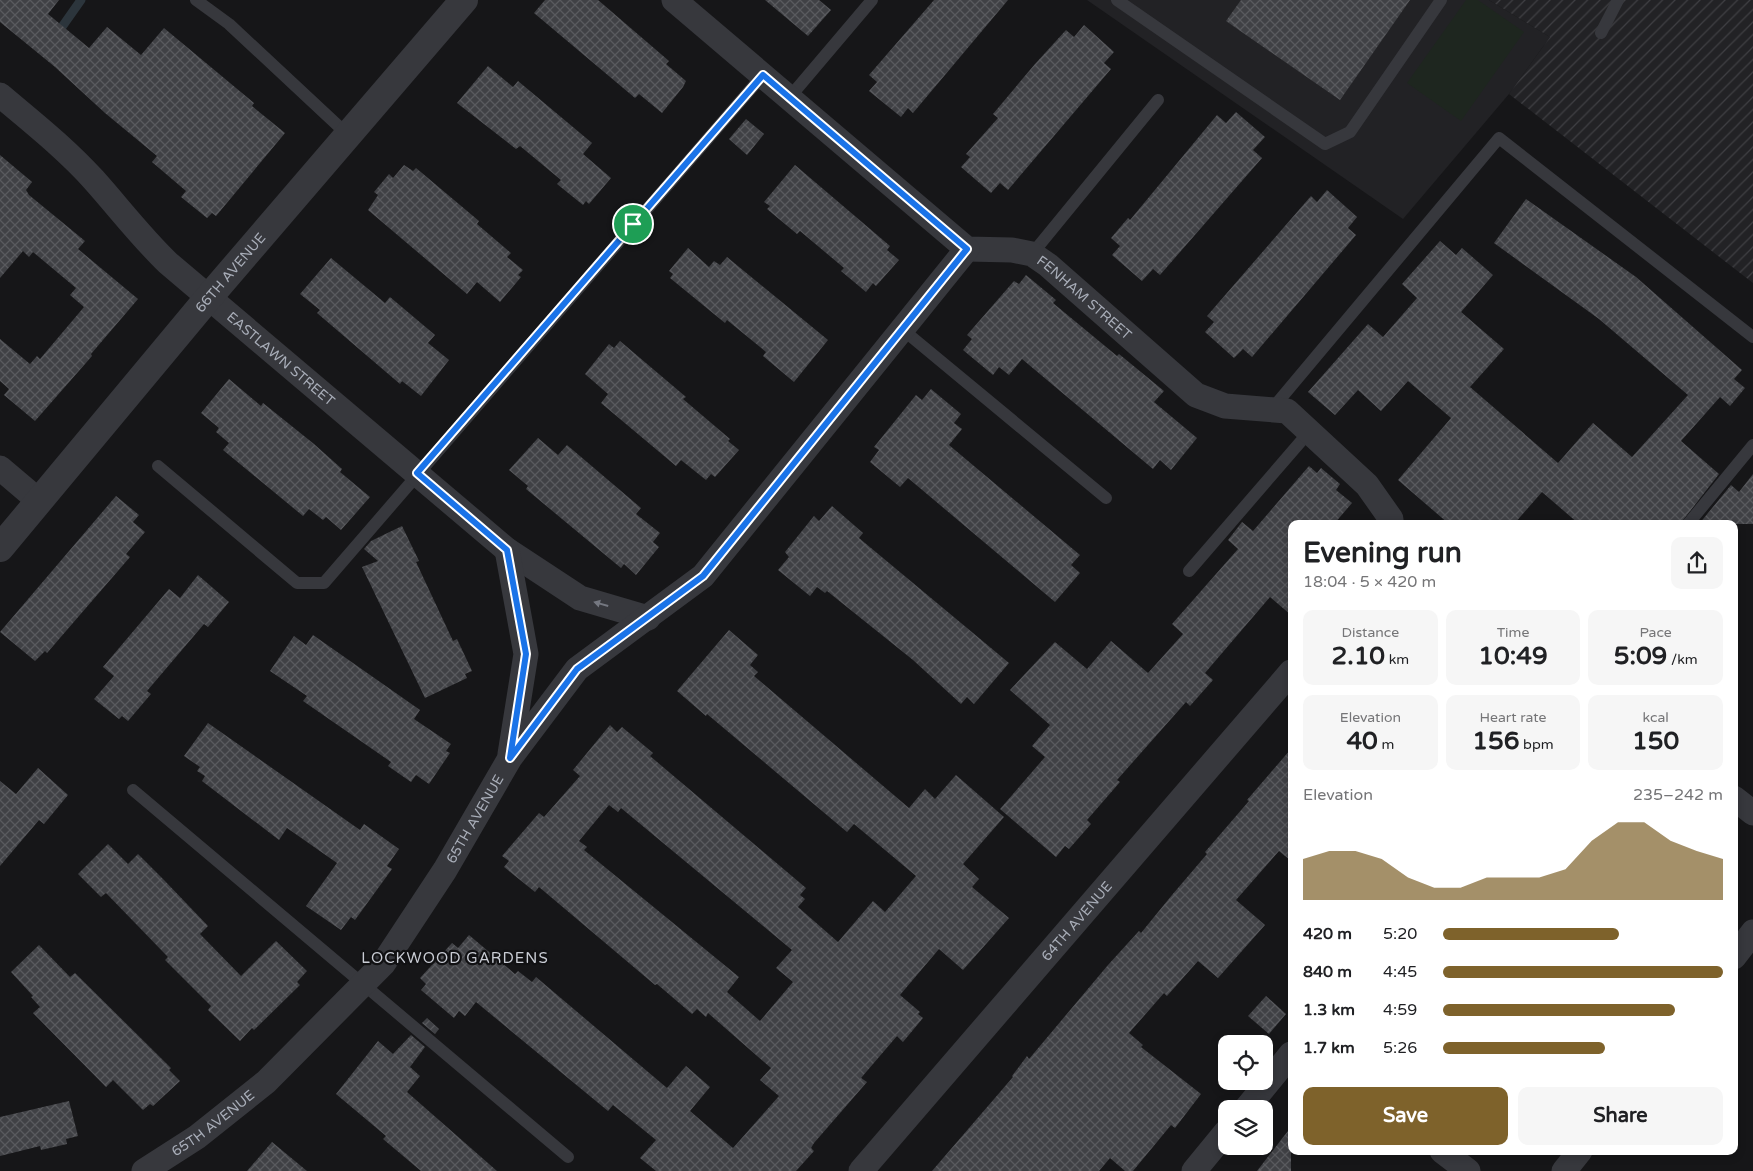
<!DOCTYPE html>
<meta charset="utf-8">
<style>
:root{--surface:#fff;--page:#f6f6f6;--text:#202124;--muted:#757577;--accent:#7e622b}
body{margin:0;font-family:"Varela Round",sans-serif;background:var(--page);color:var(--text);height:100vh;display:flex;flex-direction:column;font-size:19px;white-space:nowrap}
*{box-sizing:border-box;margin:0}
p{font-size:16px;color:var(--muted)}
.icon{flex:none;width:28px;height:28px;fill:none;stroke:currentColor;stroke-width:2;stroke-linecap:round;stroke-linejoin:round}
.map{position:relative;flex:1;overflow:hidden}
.panel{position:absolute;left:1288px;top:520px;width:450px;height:635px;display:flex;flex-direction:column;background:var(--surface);border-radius:10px;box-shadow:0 2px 8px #0003}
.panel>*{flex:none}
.controls{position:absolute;left:1218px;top:1035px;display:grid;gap:10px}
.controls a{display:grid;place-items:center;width:55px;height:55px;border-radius:10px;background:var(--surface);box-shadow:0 2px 8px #0003;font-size:25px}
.pin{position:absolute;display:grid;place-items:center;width:42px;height:42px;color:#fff;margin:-21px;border:2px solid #fff;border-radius:50%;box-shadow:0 1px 5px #0007}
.round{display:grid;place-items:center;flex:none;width:52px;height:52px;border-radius:10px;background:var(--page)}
.summary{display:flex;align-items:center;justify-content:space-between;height:85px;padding:0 15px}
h1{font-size:28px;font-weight:700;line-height:38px}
.metrics{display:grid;grid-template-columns:repeat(3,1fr);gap:8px;height:85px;padding:5px 15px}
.metrics div{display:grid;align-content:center;border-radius:10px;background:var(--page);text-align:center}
.metrics b{font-size:25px;font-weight:700}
.metrics small{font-size:14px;font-weight:400}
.metrics p{font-size:14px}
.chart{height:140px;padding:10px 15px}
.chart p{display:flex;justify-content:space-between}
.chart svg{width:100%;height:90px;margin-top:5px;fill:var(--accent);opacity:.7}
.action{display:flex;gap:10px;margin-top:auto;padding:10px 15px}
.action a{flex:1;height:58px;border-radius:10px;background:var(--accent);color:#fff;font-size:20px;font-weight:700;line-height:58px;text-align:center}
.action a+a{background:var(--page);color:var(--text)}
ul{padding:0 15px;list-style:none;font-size:16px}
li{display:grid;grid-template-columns:80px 60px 1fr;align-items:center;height:38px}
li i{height:12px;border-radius:6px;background:var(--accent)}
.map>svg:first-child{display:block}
</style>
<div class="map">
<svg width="1753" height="1171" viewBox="0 0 1753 1171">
<defs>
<pattern id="industrial-furrows" width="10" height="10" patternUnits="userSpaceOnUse" patternTransform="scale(1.25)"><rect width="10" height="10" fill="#222225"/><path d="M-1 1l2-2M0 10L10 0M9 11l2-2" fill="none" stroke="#3f3f43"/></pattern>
<pattern id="building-cross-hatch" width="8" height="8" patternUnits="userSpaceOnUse" patternTransform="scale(1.25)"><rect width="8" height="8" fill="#404145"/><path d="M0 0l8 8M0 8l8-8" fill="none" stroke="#595a5e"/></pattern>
</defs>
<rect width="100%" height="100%" fill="#161618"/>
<path fill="#222225" d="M 1087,0 L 1489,0 L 1550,37 L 1509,94 L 1403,219 Z"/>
<path fill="url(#industrial-furrows)" d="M 1489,0 L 1753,0 L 1753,283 L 1509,94 L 1550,37 Z"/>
<path fill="#1e261f" d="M 1466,0 L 1478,0 L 1524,32 L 1461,121 L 1407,83 Z"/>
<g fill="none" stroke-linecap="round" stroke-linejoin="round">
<path stroke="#2c353c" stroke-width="9" d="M 57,34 L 81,0"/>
</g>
<g fill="url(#building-cross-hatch)" fill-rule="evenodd">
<path d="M 0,0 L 59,0 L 48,14 L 89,48 L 107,27 L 141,55 L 164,28 L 254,103 L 252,106 L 285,133 L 216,216 L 212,213 L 207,218 L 181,197 L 186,191 L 152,162 L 157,156 L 105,113 L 55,67 L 0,22 Z"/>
<path d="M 545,0 L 598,0 L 669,61 L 666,64 L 686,81 L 683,87 L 662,113 L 639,94 L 635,98 L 534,13 Z"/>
<path d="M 765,0 L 819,0 L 831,10 L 808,36 Z"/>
<path d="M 934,0 L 1008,0 L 913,113 L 908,108 L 901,117 L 869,91 L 877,82 L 869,75 Z"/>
<path d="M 1241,0 L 1410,0 L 1340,100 L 1226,21 Z"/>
<path d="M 1084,25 L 1114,52 L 1104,63 L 1111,69 L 1008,190 L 1000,183 L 991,193 L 961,167 L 970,157 L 966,154 L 998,118 L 993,114 L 1035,64 L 1066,30 L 1074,37 Z"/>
<path d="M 488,66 L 513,87 L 518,81 L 592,143 L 583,154 L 611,178 L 589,204 L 586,201 L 583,205 L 557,184 L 561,180 L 520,146 L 516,149 L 457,103 Z"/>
<path d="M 1236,112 L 1265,137 L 1253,150 L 1262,158 L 1160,275 L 1153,269 L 1142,281 L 1112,255 L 1120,246 L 1111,238 L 1128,218 L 1130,220 L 1217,115 L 1226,123 Z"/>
<path d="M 746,119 L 764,134 L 747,155 L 729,139 Z"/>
<path d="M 0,155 L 32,182 L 26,190 L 29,195 L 85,241 L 78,249 L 138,299 L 91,354 L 92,356 L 35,421 L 4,395 L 9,389 L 0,381 L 0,339 L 30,364 L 37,356 L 40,359 L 84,307 L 70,295 L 76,288 L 33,252 L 29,257 L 23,251 L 0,278 Z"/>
<path d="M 404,165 L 413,171 L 416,168 L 479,221 L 477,224 L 511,253 L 507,257 L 523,270 L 518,275 L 521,277 L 500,302 L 477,282 L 467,294 L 368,210 L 378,195 L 374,192 L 389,174 L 393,178 Z"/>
<path d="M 795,165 L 890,246 L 887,250 L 899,260 L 876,286 L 873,283 L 866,292 L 841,271 L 844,268 L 800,231 L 797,234 L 767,209 L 770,206 L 764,202 Z"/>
<path d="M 1327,190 L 1357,217 L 1348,228 L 1356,235 L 1252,357 L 1243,349 L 1234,358 L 1205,332 L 1214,322 L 1207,316 L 1311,196 L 1317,202 Z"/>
<path d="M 1526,199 L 1636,277 L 1742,370 L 1734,379 L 1745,388 L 1730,406 L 1720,397 L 1681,441 L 1719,474 L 1680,524 L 1579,524 L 1542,492 L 1514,524 L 1449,524 L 1398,480 L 1451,418 L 1408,381 L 1381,411 L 1358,390 L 1335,415 L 1308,392 L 1368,324 L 1383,337 L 1417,298 L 1402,284 L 1440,241 L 1456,255 L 1462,248 L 1493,275 L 1461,312 L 1504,349 L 1470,387 L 1558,463 L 1593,423 L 1632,457 L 1688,395 L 1599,319 L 1494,243 Z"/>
<path d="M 688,248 L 709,267 L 714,261 L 720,265 L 727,257 L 828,340 L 794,382 L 763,356 L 766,352 L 727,320 L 725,323 L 670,278 L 673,274 L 669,271 Z"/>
<path d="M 331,258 L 385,303 L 390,297 L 435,335 L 428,343 L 449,360 L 421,396 L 402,381 L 400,384 L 317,313 L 320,310 L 300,294 Z"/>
<path d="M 1026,275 L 1056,300 L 1053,303 L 1117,356 L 1119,354 L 1164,391 L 1154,402 L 1197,438 L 1171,470 L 1160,460 L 1153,469 L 1022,359 L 1009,375 L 999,367 L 993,375 L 963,350 L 972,339 L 967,335 L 1014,281 L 1019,284 Z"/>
<path d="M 620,341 L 686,397 L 683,399 L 730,439 L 728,441 L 739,450 L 715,477 L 711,474 L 706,480 L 681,460 L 676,466 L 601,403 L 608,394 L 585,374 L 609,344 L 614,348 Z"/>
<path d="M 229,379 L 261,406 L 263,403 L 314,444 L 342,469 L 340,472 L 370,497 L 341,530 L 326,517 L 323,520 L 309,509 L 303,516 L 223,450 L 229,443 L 216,432 L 219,428 L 201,413 Z"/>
<path d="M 931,389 L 961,414 L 954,423 L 962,429 L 949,445 L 1080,555 L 1071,565 L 1080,573 L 1055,602 L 908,478 L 900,487 L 870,462 L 879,450 L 874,447 L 916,395 L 922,400 Z"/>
<path d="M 538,438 L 558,455 L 567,445 L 641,508 L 636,514 L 660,533 L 653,542 L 659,547 L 636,575 L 624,564 L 621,568 L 526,489 L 528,486 L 509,470 Z"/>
<path d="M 1309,466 L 1317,473 L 1321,468 L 1340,484 L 1336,490 L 1352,503 L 1334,524 L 1291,524 L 1291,615 L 1270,597 L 1205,673 L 1213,680 L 1190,706 L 1186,702 L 1117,780 L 1120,782 L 1087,820 L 1091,824 L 1069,849 L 1065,846 L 1056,857 L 1000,809 L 1045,757 L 1032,746 L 1050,725 L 1010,690 L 1055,642 L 1087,669 L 1111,641 L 1148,673 L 1183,634 L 1172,624 L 1238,549 L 1228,540 L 1242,522 L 1253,531 Z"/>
<path d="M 1753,474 L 1753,524 L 1699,524 L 1731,485 L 1739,492 Z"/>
<path d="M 116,496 L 139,515 L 133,522 L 145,532 L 126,554 L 130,557 L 47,653 L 45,651 L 35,661 L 0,632 Z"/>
<path d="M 832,506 L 863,533 L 859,538 L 1009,663 L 974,704 L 967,697 L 961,704 L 913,660 L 827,591 L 825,593 L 817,587 L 810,596 L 778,570 L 789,557 L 785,552 L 814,516 L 819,521 Z"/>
<path d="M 402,526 L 419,561 L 416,562 L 453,641 L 457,639 L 472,671 L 465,674 L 467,678 L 425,698 L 362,567 L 378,561 L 364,549 L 371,541 Z"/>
<path d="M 198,575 L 229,602 L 208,627 L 204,624 L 147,691 L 151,694 L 128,721 L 122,716 L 119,719 L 94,699 L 114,676 L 103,667 L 169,589 L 180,598 Z"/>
<path d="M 729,630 L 758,655 L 750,665 L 758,672 L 754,676 L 909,808 L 925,789 L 935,799 L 956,775 L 1004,817 L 963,864 L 979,879 L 972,887 L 1009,918 L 963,970 L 939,949 L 900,995 L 920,1012 L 918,1014 L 923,1018 L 903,1042 L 897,1036 L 861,1078 L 867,1082 L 814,1143 L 811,1148 L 814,1151 L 796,1171 L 656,1171 L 640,1158 L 656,1140 L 613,1105 L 608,1111 L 476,1002 L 465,1016 L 459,1011 L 454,1018 L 421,990 L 426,984 L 420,978 L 452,943 L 458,948 L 469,935 L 515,974 L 518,971 L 532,982 L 536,977 L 667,1088 L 686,1066 L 710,1087 L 690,1111 L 733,1148 L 779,1096 L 760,1080 L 771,1068 L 708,1013 L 706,1017 L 697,1009 L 692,1014 L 657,984 L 655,985 L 539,887 L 535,892 L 504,867 L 509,861 L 502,856 L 539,813 L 544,817 L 580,776 L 573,770 L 610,725 L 617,732 L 622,727 L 653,753 L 650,756 L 806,888 L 800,895 L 805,899 L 798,907 L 838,942 L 873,901 L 885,912 L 916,876 L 854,824 L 847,832 L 707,714 L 706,716 L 677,691 ZM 609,805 L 618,812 L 621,808 L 792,950 L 776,968 L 793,982 L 760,1021 L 727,992 L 739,977 L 584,850 L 587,847 L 579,841 Z"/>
<path d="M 313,635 L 420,710 L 414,719 L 451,744 L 446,751 L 450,753 L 429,784 L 416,775 L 411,782 L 388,766 L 391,762 L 303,701 L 307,696 L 270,671 L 294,636 L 306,645 Z"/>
<path d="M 208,723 L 360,830 L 364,824 L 399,849 L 387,866 L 392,869 L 355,920 L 351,917 L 341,930 L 306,906 L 337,863 L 287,828 L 279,840 L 202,781 L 205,776 L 197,771 L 200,767 L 184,756 Z"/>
<path d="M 1291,749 L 1291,861 L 1279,851 L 1236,900 L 1265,925 L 1218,978 L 1198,961 L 1167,996 L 1164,993 L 1129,1033 L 1143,1045 L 1141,1047 L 1201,1094 L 1175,1128 L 1171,1125 L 1133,1171 L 1125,1171 L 1110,1158 L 1099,1171 L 932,1171 L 1013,1077 L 1012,1076 L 1027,1056 L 1029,1059 L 1108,965 L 1139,931 L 1141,933 L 1172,895 L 1207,854 L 1205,852 L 1249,801 L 1247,800 Z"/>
<path d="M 38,768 L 68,795 L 44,824 L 39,820 L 0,866 L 0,781 L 16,794 Z"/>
<path d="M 108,844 L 128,864 L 138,854 L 164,880 L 208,926 L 200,934 L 241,976 L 276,941 L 307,971 L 297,982 L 300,985 L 254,1030 L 252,1028 L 240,1041 L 208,1010 L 211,1006 L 165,960 L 168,957 L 106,893 L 101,897 L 78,874 Z"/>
<path d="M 39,945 L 70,977 L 75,973 L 171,1068 L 169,1070 L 180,1081 L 153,1106 L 150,1104 L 143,1110 L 113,1080 L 106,1087 L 33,1013 L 40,1007 L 31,997 L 33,996 L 11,972 Z"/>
<path d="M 1266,996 L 1286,1014 L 1269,1034 L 1248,1016 Z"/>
<path d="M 427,1018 L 439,1029 L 435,1034 L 422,1023 Z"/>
<path d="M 411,1035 L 425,1047 L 410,1067 L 420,1076 L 407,1092 L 497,1171 L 421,1171 L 383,1139 L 386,1136 L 336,1094 L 378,1041 L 393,1054 Z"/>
<path d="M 69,1101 L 78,1136 L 66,1139 L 67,1144 L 41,1150 L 40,1146 L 0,1156 L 0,1117 Z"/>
<path d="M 1291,1127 L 1291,1171 L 1257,1171 Z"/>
<path d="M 272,1142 L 307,1171 L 247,1171 Z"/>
</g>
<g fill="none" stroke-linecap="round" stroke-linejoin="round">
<g stroke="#37383d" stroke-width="12">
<path d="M 196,0 L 229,24 L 348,135"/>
<path d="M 1117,0 L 1325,144 L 1350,132 L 1441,0"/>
<path d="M 1601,33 L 1618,0"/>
<path d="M 789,98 L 872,0"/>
<path d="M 1032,254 L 1158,100"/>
<path d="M 902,329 L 1106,498"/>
<path d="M 1272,409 L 1499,138 L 1753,337"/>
<path d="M 158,466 L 297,583 L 324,583 L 763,75"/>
<path d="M 1688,524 L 1753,445"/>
<path d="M 1189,571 L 1309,432"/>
<path d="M 133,790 L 568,1157"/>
</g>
<g stroke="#37383d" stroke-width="25">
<path id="s1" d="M 674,0 L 967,249 L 1012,250 L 1032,254 L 1048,265 L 1196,395 L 1225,406 L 1287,411 L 1367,485 L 1391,519 L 1391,524"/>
<path id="s2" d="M 0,95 C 32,122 65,148 94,180 C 119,208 141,237 168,263 L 507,550 L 580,598 L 648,618"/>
<path d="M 0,468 L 39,501"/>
<path d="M 507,550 L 526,654 L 510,754"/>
<path d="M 1734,798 L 1753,813"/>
<path d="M 1734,957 L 1753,932"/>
<path d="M 1246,1109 L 1291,1054"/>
<path d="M 1442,1151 L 1468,1171"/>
<path id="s3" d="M 144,1171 L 197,1137 L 266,1082 L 383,964 L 445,870 L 510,758 L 577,669 L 703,576 L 967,249"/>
<path id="s4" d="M 861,1171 L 1291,672"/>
<path d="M 1194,1171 L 1226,1132"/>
<path d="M 1564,1171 L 1580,1151"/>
</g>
<path stroke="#37383d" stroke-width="28" id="s5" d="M 0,548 L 209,297 L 464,0"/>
</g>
<defs><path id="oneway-solid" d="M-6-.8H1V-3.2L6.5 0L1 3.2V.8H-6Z" transform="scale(1.25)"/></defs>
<use fill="#757881" href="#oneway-solid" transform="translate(601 604) rotate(-164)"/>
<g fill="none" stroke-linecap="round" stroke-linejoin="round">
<g stroke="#fff" stroke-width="10">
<path id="route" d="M 763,75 L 967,249 L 703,576 L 577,669 L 510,758 L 526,654 L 507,550 L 417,473 Z"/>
</g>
<use href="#route" stroke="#1a73e8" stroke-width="6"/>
</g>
<g text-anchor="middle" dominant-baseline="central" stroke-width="4.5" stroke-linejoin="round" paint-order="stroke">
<g font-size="14" fill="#a8adb8" stroke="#111113">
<text stroke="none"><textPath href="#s5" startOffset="359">66TH AVENUE</textPath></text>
<text stroke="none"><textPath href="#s1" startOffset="518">FENHAM STREET</textPath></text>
<text stroke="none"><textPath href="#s2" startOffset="386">EASTLAWN STREET</textPath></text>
<text stroke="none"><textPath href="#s3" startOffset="489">65TH AVENUE</textPath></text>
<text stroke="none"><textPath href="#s4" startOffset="330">64TH AVENUE</textPath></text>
<text stroke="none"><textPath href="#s3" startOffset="84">65TH AVENUE</textPath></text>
</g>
<g font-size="15" letter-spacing="1" fill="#c9ccd4" stroke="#111113">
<text x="455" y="958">LOCKWOOD GARDENS</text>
</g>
</g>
</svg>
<div class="controls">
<a><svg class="icon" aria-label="locate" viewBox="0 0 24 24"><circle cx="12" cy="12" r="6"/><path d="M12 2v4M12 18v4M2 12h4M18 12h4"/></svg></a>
<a><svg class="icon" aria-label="layers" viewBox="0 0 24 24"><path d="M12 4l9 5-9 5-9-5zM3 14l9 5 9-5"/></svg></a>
</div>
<div class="pin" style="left:633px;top:224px;background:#1e9e55"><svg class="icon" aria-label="arrive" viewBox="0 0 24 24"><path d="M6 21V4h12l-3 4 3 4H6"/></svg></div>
<section class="panel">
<div class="summary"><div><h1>Evening run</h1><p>18:04 · 5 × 420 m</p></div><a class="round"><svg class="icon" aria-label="share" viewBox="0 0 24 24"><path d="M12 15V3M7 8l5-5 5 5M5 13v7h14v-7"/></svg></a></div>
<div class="metrics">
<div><p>Distance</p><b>2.10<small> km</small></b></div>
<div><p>Time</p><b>10:49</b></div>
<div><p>Pace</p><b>5:09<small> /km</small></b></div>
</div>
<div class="metrics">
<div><p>Elevation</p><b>40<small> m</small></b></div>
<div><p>Heart rate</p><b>156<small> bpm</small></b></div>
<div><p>kcal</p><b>150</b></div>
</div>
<div class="chart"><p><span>Elevation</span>235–242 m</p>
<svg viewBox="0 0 160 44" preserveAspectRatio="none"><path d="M0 44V24L10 20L20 20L30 24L40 33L50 38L60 38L70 33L80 33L90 33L100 29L110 15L120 6L130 6L140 15L150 20L160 24V44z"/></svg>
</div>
<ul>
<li><b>420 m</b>5:20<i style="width:63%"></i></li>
<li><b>840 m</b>4:45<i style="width:100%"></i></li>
<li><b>1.3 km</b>4:59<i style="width:83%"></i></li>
<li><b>1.7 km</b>5:26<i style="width:58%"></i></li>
</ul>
<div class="action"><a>Save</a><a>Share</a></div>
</section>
</div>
